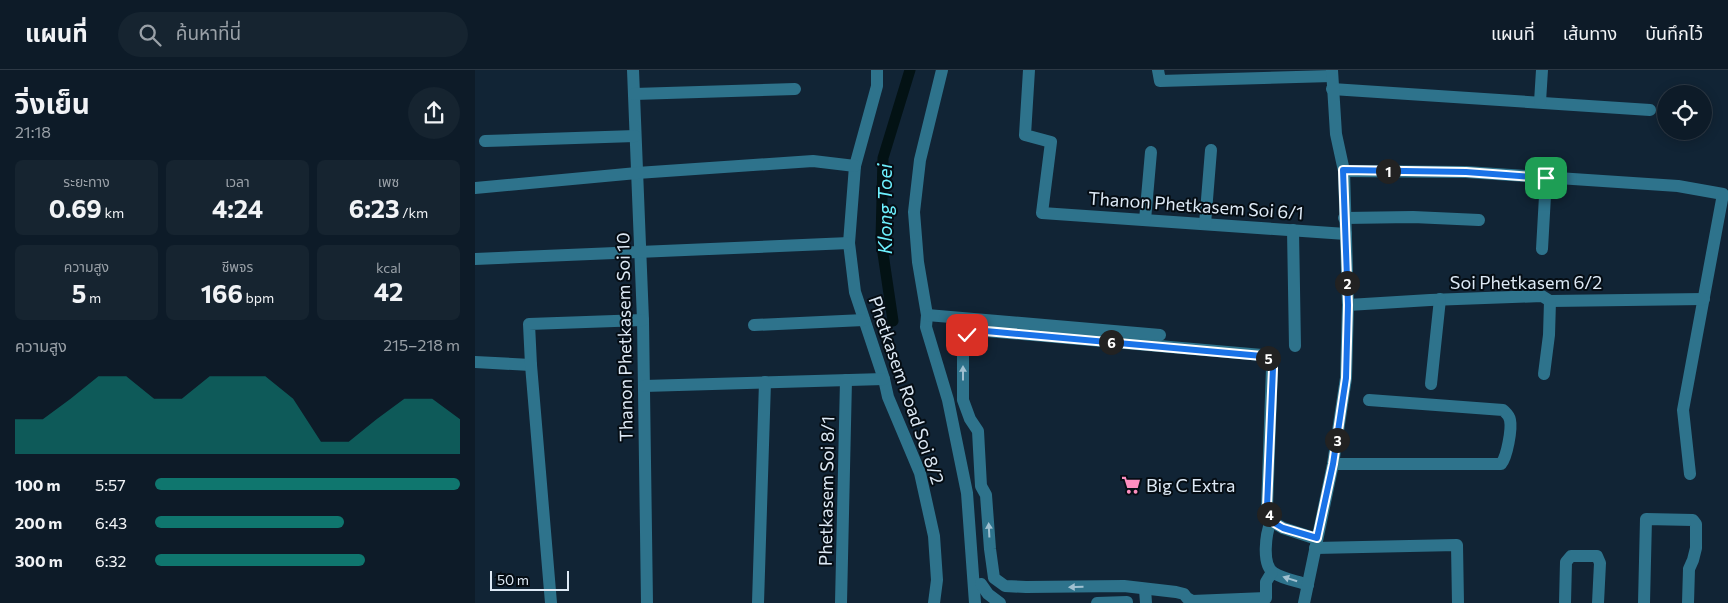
<!DOCTYPE html>
<html lang="th">
<meta charset="utf-8">
<style>
:root{--surface:#0d1b28;--page:#162430;--text:#f1f3f6;--muted:#9aa1a8;--line:#2d3945;--accent:#0f766e}
body{margin:0;font-family:Commissioner,"Noto Sans Thai",sans-serif;background:var(--page);color:var(--text);height:100vh;display:flex;flex-direction:column;font-size:19px;white-space:nowrap}
*{box-sizing:border-box;margin:0}
p{font-size:16px;color:var(--muted)}
.icon{flex:none;width:28px;height:28px;fill:none;stroke:currentColor;stroke-width:2;stroke-linecap:round;stroke-linejoin:round}
.map{position:relative;flex:1;overflow:hidden}
.details{display:flex;flex-direction:column;background:var(--surface);width:475px}
.details>*{flex:none}
.buttons{position:absolute;left:1182px;top:15px;display:grid;gap:10px}
.buttons a{display:grid;place-items:center;width:55px;height:55px;border-radius:50%;background:var(--surface);box-shadow:0 2px 12px #0003,0 0 0 1px var(--line);font-size:25px}
.scale{position:absolute;left:15px;bottom:12px;width:79px;box-sizing:border-box;padding-left:5px;border:2px solid #dde9f5;border-top:0;font-size:14px;line-height:18px;white-space:nowrap;color:#dde9f5;-webkit-text-stroke:4px #050d14;paint-order:stroke}
.pin{position:absolute;display:grid;place-items:center;width:42px;height:42px;color:#fff;margin:-21px;border-radius:10px;box-shadow:0 2px 8px #0006}
.km{position:absolute;width:25px;height:25px;margin:-12px;border-radius:50%;background:#222;color:#fff;font-size:14px;line-height:25px;text-align:center}
.round{display:grid;place-items:center;flex:none;width:52px;height:52px;border-radius:26px;background:var(--page)}
.overview{display:flex;align-items:center;justify-content:space-between;height:85px;padding:0 15px}
h1{font-size:28px;font-weight:700;line-height:38px}
.figures{display:grid;grid-template-columns:repeat(3,1fr);gap:8px;height:85px;padding:5px 15px}
.figures div{display:grid;align-content:center;border-radius:8px;background:var(--page);text-align:center}
.figures b{font-size:25px;font-weight:700}
.figures small{font-size:14px;font-weight:400}
.figures p{font-size:14px}
.chart{height:140px;padding:10px 15px}
.chart p{display:flex;justify-content:space-between}
.chart svg{width:100%;height:90px;margin-top:5px;fill:var(--accent);opacity:.7}
ul{padding:0 15px;list-style:none;font-size:16px}
li{display:grid;grid-template-columns:80px 60px 1fr;align-items:center;height:38px}
li i{height:12px;border-radius:6px;background:var(--accent)}
header{display:flex;align-items:center;gap:30px;box-sizing:border-box;height:70px;padding:0 25px;background:var(--surface);border-bottom:1px solid var(--line)}
header strong{font-size:24px}
nav{display:flex;gap:28px;margin-inline-start:auto;font-size:18px}
.search{width:350px;height:45px;background:var(--page);display:flex;align-items:center;gap:12px;box-sizing:border-box;padding:0 18px;border-radius:28px;color:var(--muted);font-size:19px}
main{display:flex;flex:1;min-height:0}
.map>svg:first-child{display:block}
</style>
<header>
<strong>แผนที่</strong>
<div class="search"><svg class="icon" aria-label="search" viewBox="0 0 24 24"><circle cx="10" cy="10" r="6"/><path d="M15 15l6 6"/></svg>ค้นหาที่นี่</div>
<nav><a>แผนที่</a><a>เส้นทาง</a><a>บันทึกไว้</a></nav>
</header>
<main>
<section class="details">
<div class="overview"><div><h1>วิ่งเย็น</h1><p>21:18</p></div><a class="round"><svg class="icon" aria-label="share" viewBox="0 0 24 24"><path d="M12 15V3M7 8l5-5 5 5M5 13v7h14v-7"/></svg></a></div>
<div class="figures">
<div><p>ระยะทาง</p><b>0.69<small> km</small></b></div>
<div><p>เวลา</p><b>4:24</b></div>
<div><p>เพซ</p><b>6:23<small> /km</small></b></div>
</div>
<div class="figures">
<div><p>ความสูง</p><b>5<small> m</small></b></div>
<div><p>ชีพจร</p><b>166<small> bpm</small></b></div>
<div><p>kcal</p><b>42</b></div>
</div>
<div class="chart"><p><span>ความสูง</span>215–218 m</p>
<svg viewBox="0 0 160 44" preserveAspectRatio="none"><path d="M0 44V27L10 27L20 17L30 6L40 6L50 17L60 17L70 6L80 6L90 6L100 17L110 38L120 38L130 27L140 17L150 17L160 27V44z"/></svg>
</div>
<ul>
<li><b>100 m</b>5:57<i style="width:100%"></i></li>
<li><b>200 m</b>6:43<i style="width:62%"></i></li>
<li><b>300 m</b>6:32<i style="width:69%"></i></li>
</ul>
</section>
<div class="map">
<svg width="1253" height="533" viewBox="0 0 1253 533">
<rect width="100%" height="100%" fill="#112435"/>
<g fill="none" stroke-linecap="round" stroke-linejoin="round">
<path stroke="#031214" stroke-width="11" d="M 418,251 L 406,170 L 408,88 L 435,0"/>
<g stroke="#2e738c" stroke-width="12">
<path d="M 158,0 L 168,250 L 172,533"/>
<path d="M 402,0 L 402,16 L 380,96 L 374,173 L 380,222 L 409,309 L 413,327 L 445,403 L 459,466 L 462,510 L 459,533"/>
<path d="M 467,0 L 445,90 L 439,142 L 443,192 L 452,245 L 451,257 L 473,330 L 492,423 L 500,533"/>
<path d="M 554,0 L 550,65 L 576,72 L 567,143 L 871,164"/>
<path d="M 683,0 L 685,11 L 857,6"/>
<path d="M 857,19 L 1175,40"/>
<path d="M 159,24 L 320,19"/>
<path d="M 1065,32 L 1067,0"/>
<path d="M 10,71 L 160,66"/>
<path d="M 869,101 L 991,102 L 1203,116 L 1248,124 L 1208,340 L 1215,404"/>
<path d="M 0,118 L 162,103 L 338,91 L 380,96"/>
<path d="M 869,148 L 938,147 L 1004,150"/>
<path d="M 670,150 L 676,82"/>
<path d="M 730,154 L 736,80"/>
<path d="M 818,160 L 820,276"/>
<path d="M 1067,179 L 1071,108"/>
<path d="M 0,189 L 374,173"/>
<path d="M 873,235 L 955,230 L 1067,226 L 1075,231 L 1229,229"/>
<path d="M 452,245 L 685,265"/>
<path d="M 279,255 L 389,250"/>
<path d="M 0,292 L 56,295"/>
<path d="M 1069,304 L 1074,265 L 1075,231"/>
<path d="M 956,314 L 965,229"/>
<path d="M 169,316 L 409,309"/>
<path d="M 858,394 L 1026,394 C 1032,387 1037,359 1035,350 C 1034,345 1031,343 1028,340 L 894,330"/>
<path d="M 796,451 C 791,463 786,495 799,503 C 808,509 822,511 833,515"/>
<path d="M 840,478 L 982,475 L 983,533"/>
<path d="M 797,502 L 791,512 L 791,528 L 717,531 L 712,528 L 709,524 L 701,522 L 649,516 L 551,517 L 530,516 L 519,508 L 515,479 L 511,425 L 506,416 L 503,361 L 495,349 L 488,330 L 488,276 L 492,265 L 500,260 L 787,285 L 793,288 L 797,298 L 792,437 L 796,451 L 808,458 L 842,469"/>
<path d="M 506,514 L 513,524 L 525,533"/>
<path d="M 670,519 L 671,533"/>
<path d="M 76,533 L 56,295 L 54,254 L 168,250"/>
<path d="M 283,533 L 290,312"/>
<path d="M 366,533 L 371,310"/>
<path d="M 622,533 L 652,532"/>
<path d="M 829,533 L 858,394 L 871,308 L 873,235 L 869,101 L 861,64 L 857,0"/>
<path d="M 1090,533 L 1091,492 L 1096,486 L 1122,486 L 1125,493 L 1123,533"/>
<path d="M 1169,533 L 1171,449 L 1218,450 L 1221,454 L 1221,478 L 1218,490 L 1214,499 L 1213,533"/>
</g>
</g>
<defs><path id="oneway-solid" d="M-6-.8H1V-3.2L6.5 0L1 3.2V.8H-6Z" transform="scale(1.25)"/></defs>
<g fill="#a0c0d0">
<use href="#oneway-solid" transform="translate(488 303) rotate(-90)"/>
<use href="#oneway-solid" transform="translate(514 460) rotate(-93)"/>
<use href="#oneway-solid" transform="translate(815 509) rotate(-162)"/>
<use href="#oneway-solid" transform="translate(601 517) rotate(179)"/>
</g>
<g fill="none" stroke-linecap="round" stroke-linejoin="round">
<g stroke="#fff" stroke-width="10">
<path id="route" d="M 492,265 L 500,260 L 787,286 L 793,288 L 798,298 L 792,437 L 796,451 L 808,458 L 842,468 L 858,394 L 871,308 L 873,235 L 868,100 L 991,102 L 1071,108"/>
</g>
<use href="#route" stroke="#1a73e8" stroke-width="6"/>
</g>
<defs>
<g id="supermarket-bare" transform="scale(1.5)"><path d="M-6-5.5h2.5l.6 2H6L4.5 2H-2.5L-4.4-4H-6ZM-1.5 3.2a1.3 1.3 0 1 0 .1 0ZM3 3.2a1.3 1.3 0 1 0 .1 0Z" fill="#fd8ebf" stroke="#050d14" stroke-width="2.5" paint-order="stroke"/></g>
</defs>
<g fill-rule="evenodd">
<use href="#supermarket-bare" x="656" y="415"/>
</g>
<g text-anchor="middle" dominant-baseline="central" stroke-width="4" stroke-linejoin="round" paint-order="stroke">
<g font-size="18" fill="#dde9f5" stroke="#050d14">
<text transform="translate(721 135) rotate(4)">Thanon Phetkasem Soi 6/1</text>
<text x="1051" y="212">Soi Phetkasem 6/2</text>
<text transform="translate(149 267) rotate(-91)">Thanon Phetkasem Soi 10</text>
<text transform="translate(432 320) rotate(71)">Phetkasem Road Soi 8/2</text>
<text transform="translate(351 421) rotate(-89)">Phetkasem Soi 8/1</text>
</g>
<g font-size="18" fill="#dde9f5" stroke="#050d14" text-anchor="start">
<text x="671" y="415">Big C Extra</text>
</g>
<g font-size="19" font-style="italic" fill="#6ef1ff" stroke="#050d14">
<text transform="translate(409 139) rotate(-90)">Klong Toei</text>
</g>
</g>
</svg>
<div class="buttons">
<a><svg class="icon" aria-label="locate" viewBox="0 0 24 24"><circle cx="12" cy="12" r="6"/><path d="M12 2v4M12 18v4M2 12h4M18 12h4"/></svg></a>
</div>
<div class="scale">50 m</div>
<div class="pin" style="left:1071px;top:108px;background:#1e9e55"><svg class="icon" aria-label="arrive" viewBox="0 0 24 24"><path d="M6 21V4h12l-3 4 3 4H6"/></svg></div>
<div class="pin" style="left:492px;top:265px;background:#d93025"><svg class="icon" aria-label="check" viewBox="0 0 24 24"><path d="M5 12l5 5 9-10"/></svg></div>
<b class="km" style="left:913px;top:101px">1</b>
<b class="km" style="left:872px;top:213px">2</b>
<b class="km" style="left:862px;top:370px">3</b>
<b class="km" style="left:794px;top:444px">4</b>
<b class="km" style="left:793px;top:288px">5</b>
<b class="km" style="left:636px;top:272px">6</b>
</div>
</main>
